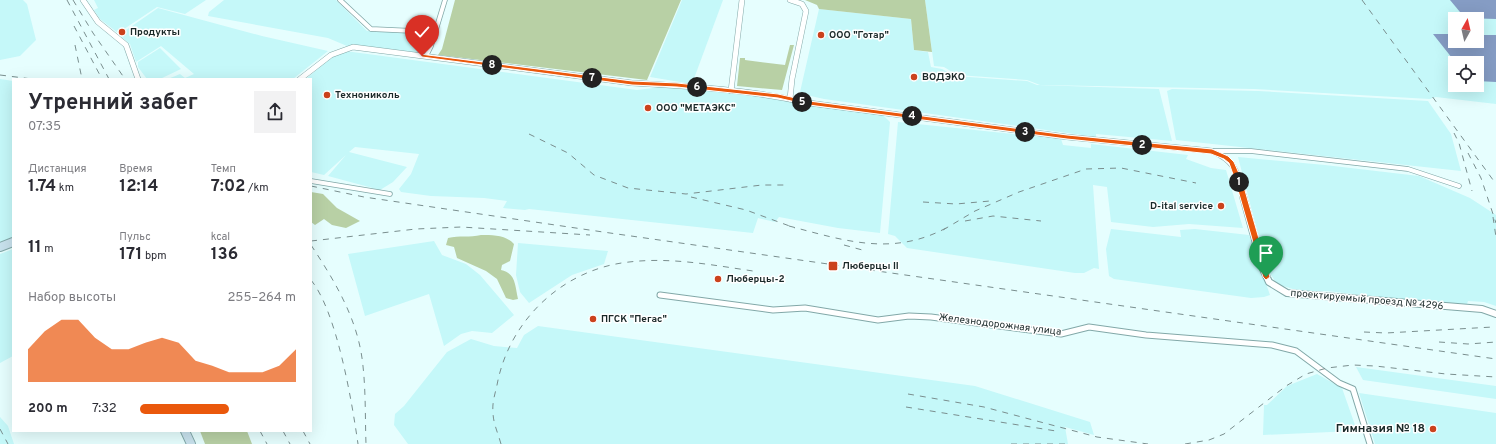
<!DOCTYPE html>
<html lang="ru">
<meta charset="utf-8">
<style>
:root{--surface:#fff;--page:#f2f2f3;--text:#2b2b33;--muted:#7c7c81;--accent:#ea580c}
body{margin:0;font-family:Overpass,sans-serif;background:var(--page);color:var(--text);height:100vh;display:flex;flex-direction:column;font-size:15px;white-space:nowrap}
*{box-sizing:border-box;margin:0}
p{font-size:13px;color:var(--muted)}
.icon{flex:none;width:22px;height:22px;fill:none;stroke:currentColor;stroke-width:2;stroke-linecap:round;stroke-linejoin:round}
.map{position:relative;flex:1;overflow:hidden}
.sheet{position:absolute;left:12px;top:78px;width:300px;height:354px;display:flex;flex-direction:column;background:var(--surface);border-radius:0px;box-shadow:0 4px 16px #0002}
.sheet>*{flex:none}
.needle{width:26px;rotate:8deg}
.tools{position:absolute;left:1448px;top:12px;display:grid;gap:8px}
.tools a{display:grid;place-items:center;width:36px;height:36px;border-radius:0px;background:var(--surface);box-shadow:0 4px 16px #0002;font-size:20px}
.pin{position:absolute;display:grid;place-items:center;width:34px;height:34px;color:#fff;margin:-41px -17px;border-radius:50% 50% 50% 0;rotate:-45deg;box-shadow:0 0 4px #0007}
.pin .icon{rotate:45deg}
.km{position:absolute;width:20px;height:20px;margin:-10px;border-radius:50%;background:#222;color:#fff;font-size:11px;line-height:20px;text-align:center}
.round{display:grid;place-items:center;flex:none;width:42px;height:42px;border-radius:0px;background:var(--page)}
.summary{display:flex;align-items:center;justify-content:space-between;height:68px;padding:0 16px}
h1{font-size:22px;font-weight:700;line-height:30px}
.stats{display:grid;grid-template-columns:repeat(3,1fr);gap:6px;height:68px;padding:4px 16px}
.stats div{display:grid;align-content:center}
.stats b{font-size:17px;font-weight:700}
.stats small{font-size:11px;font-weight:400}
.stats p{font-size:11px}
.chart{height:112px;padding:8px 16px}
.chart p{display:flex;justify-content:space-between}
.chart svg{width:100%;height:72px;margin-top:4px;fill:var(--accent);opacity:.7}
ul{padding:0 16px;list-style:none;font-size:13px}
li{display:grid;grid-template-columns:64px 48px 1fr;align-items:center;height:30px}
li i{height:10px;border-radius:5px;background:var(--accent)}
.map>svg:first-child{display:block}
</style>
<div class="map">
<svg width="1496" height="444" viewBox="0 0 1496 444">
<rect width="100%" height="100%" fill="#e6fefe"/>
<g fill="#c5f8f9" fill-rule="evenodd">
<path d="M 0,0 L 23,0 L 27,4 L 36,40 L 20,56 L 0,60 Z"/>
<path d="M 94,0 L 206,0 L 185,14 L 157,7 L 118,33 L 100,19 L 94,10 L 98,8 Z"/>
<path d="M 224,0 L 336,0 L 367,31 L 433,33 L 429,55 L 347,46 L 328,38 L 208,16 L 209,12 Z"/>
<path d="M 682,0 L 723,0 L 692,84 L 650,77 Z"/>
<path d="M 925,0 L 1496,0 L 1496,104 L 1436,97 L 1430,99 L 1254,89 L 1040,85 L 1027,80 L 957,75 L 944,67 L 934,66 ZM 1455,19 L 1477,19 L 1477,41 L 1455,41 ZM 1455,63 L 1477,63 L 1477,85 L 1455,85 Z"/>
<path d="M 158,8 L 262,36 L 328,51 L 293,79 L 168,79 L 180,74 L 185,78 L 194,74 L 161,46 L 136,62 L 130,44 L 119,35 Z"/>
<path d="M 819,9 L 911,19 L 914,50 L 928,52 L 931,67 L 942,69 L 955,76 L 1027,81 L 1037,85 L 1159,89 L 1172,141 L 1096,134 L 1096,137 L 824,99 L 802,94 L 800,92 Z"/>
<path d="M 160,48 L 181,69 L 160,79 L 147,79 L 138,67 L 138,62 Z"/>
<path d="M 345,51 L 637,90 L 669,86 L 787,100 L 883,115 L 890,122 L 880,233 L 838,228 L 779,217 L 775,222 L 758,218 L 753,233 L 529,209 L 525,210 L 503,208 L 507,201 L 484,198 L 431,196 L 401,192 L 399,189 L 411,174 L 419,154 L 355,147 L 349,152 L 407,167 L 393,182 L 380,190 L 328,176 L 346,155 L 324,175 L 311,172 L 311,79 L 306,79 L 335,54 Z"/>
<path d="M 0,79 L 13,81 L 13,239 L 0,244 Z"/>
<path d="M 1172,89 L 1258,91 L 1428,101 L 1451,134 L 1461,171 L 1176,140 L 1167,91 Z"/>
<path d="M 898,122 L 1061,139 L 1063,145 L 1091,148 L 1091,144 L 1188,155 L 1186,159 L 1211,168 L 1226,170 L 1243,228 L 1189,224 L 1153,227 L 1111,222 L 1107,187 L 1093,185 L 1099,269 L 1094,268 L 1084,273 L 1075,273 L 907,248 L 895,236 L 888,234 Z"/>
<path d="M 1238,157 L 1325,165 L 1419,176 L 1470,198 L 1496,215 L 1496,306 L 1484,302 L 1468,301 L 1467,304 L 1424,302 L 1327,291 L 1299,291 L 1277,284 L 1269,272 L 1264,257 Z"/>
<path d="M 1111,229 L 1181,237 L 1180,230 L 1195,229 L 1249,235 L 1270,295 L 1264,297 L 1251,298 L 1114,279 L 1109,276 L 1106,249 Z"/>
<path d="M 434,241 L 442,255 L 466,264 L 480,275 L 514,315 L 492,333 L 472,331 L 461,334 L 444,346 L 429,294 L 365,316 L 348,254 Z"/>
<path d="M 518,243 L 608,251 L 604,264 L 572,275 L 529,303 L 520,292 L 516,275 Z"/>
<path d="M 13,249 L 13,356 L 0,363 L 0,254 Z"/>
<path d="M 538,326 L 975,386 L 1090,422 L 1094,435 L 1065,427 L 1068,444 L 408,444 L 394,425 L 395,414 L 404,406 L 447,352 L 471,339 L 494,346 L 517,348 L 524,335 Z"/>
<path d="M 1356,367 L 1496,386 L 1496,399 L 1363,380 Z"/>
<path d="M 1317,374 L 1342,388 L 1355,425 L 1353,431 L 1263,435 L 1264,405 L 1267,405 L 1287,386 Z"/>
<path d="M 1359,393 L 1496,413 L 1496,444 L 1375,444 Z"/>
<path d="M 0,417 L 8,426 L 14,444 L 0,444 Z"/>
</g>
<g fill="#b8d0a5">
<path d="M 455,0 L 681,0 L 647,80 L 438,55 L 442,49 Z"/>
<path d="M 805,0 L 925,0 L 932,52 L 914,50 L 911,19 L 819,9 L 817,5 Z"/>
<path d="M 790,45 L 794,45 L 782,90 L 737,86 L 740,58 L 745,58 L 745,60 L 785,65 Z"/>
<path d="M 311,192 L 323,194 L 337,208 L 360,221 L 346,228 L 332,225 L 324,219 L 315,225 L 311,222 Z"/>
<path d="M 481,235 C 493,235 506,235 514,244 L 510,261 L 502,265 L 501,270 C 516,273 515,286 518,299 L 513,300 L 506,298 L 497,279 L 486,271 L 457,258 L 454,247 L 446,245 L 448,238 C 459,235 470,238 481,235 Z"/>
<path d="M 200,431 L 247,431 L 252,444 L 205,444 Z"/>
</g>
<g fill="#859cc4">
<path d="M 1450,0 L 1496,0 L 1496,19 L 1465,18 Z"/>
<path d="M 1433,34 L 1455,34 L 1455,41 L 1477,41 L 1477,35 L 1496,35 L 1496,82 L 1477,81 L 1477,63 L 1456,63 Z"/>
</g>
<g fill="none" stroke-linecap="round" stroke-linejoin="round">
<g stroke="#82a8a8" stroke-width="5.5">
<g id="minor-far1">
<path d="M 340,0 L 371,29 L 435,32"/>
<path d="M 426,56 L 431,46 L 445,0"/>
<path d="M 1214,151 L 1251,151 L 1408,169 L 1459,186"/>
<path d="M 311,181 L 390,194"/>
</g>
</g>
<g stroke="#82a8a8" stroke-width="7">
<path id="minor" d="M 660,295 L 773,310 L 805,308 L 878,320 L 909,316 L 931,317 L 1061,334 L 1089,327 L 1146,335 L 1272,345 L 1296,351 L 1339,383 L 1353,389 L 1370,444"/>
</g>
<g stroke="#82a8a8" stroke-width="6">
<g id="tertiary-far1">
<path d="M 83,0 L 98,22 L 126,45 L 138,79"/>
<path d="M 790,0 L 802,4 L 806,11 L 792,79 L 790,99"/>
<path d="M 300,79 L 331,55 L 353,47 L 632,83 C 691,86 751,90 809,103 L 1067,137 L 1212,151 C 1237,162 1237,173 1244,197"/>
<path d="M 731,91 L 742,0"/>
</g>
</g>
<g stroke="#82a8a8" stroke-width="8">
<path id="tertiary" d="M 1243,196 L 1263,269 L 1269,282 L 1287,293 L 1482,309 L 1496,314"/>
</g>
<g stroke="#82a8a8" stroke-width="10">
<g id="secondary">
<path d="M 0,247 L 13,242"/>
<path d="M 185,431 L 191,444"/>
</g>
</g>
<use href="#minor-far1" stroke="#fff" stroke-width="4"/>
<use href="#minor" stroke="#fff" stroke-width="5"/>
<use href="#tertiary-far1" stroke="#fff" stroke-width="5"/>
<use href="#tertiary" stroke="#fff" stroke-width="6"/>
<use href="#secondary" stroke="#c8e2ed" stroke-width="8"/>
<g stroke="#7a8e8e" stroke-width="1" stroke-dasharray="6 6" stroke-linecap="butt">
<path d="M 67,0 L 109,79"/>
<path d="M 73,0 L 93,33 L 125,79"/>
<path d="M 1362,0 L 1496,184"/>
<path d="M 74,26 L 102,79"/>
<path d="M 75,45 L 82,79"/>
<path d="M 0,75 L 32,79"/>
<path d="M 1454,133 L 1459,143 L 1472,191"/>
<path d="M 529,134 L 568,153 L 594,175 L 628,188 L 686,194 L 762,185 L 789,185"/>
<path d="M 1468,153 L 1481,178 L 1496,223"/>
<path d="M 311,186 L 364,197 L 603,232 L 1496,359"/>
<path d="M 691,197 L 746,210 L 795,228"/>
<path d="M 923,202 L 956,204 L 990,201"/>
<path d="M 1493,217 L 1496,237"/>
<path d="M 965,221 L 993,216 L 1041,221"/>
<path d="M 789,226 C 846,241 893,257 948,227"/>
<path d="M 943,230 L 975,211 L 1019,192 L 1086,169 L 1121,168 L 1196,183"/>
<path d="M 311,241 L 416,229 L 461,227 L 590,235"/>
<path d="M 311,245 C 334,280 356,316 362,358 C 366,387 365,416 366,444"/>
<path d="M 844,245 L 866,251"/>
<path d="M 311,280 C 337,312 352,402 358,444"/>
<path d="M 1364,332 L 1386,333 L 1493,327"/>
<path d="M 1439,342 L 1468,344 L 1496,342"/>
<path d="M 908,394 L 984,407 L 1097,437 L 1148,444"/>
<path d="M 906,407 L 1056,431"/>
<path d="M 0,429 L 8,444"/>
<path d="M 260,431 L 267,444"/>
<path d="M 283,431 L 290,444"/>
<path d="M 303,431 L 310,444"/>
<path d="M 501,444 C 498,433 493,423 493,412 C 492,403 495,394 497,385 C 509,320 563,269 629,262 C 671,257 712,265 753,271"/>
<path d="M 1011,444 L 1070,444"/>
<path d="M 1185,444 L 1209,440 L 1224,434 L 1286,386 L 1306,374 L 1327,368 L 1353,365 L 1375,366 L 1446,374 L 1496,377"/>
</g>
</g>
<path fill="#ea580c" stroke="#fff" d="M 420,54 L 632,81 L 677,83 L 778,94 L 809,101 L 1067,135 L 1212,149 L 1228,156 L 1234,162 L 1242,180 L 1270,277 L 1266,280 L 1263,277 L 1235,180 L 1229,163 L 1224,159 L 1211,154 L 1067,139 L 809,105 L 778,98 L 677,87 L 632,85 L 422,57 Z"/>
<g fill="#cb421d" stroke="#fff" stroke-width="1.5">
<circle cx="122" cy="32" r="4"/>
<circle cx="821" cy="35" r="4"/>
<circle cx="914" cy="77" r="4"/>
<circle cx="327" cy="95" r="4"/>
<circle cx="648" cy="108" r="4"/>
<circle cx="1221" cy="206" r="4"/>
<rect x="828" y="261" width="10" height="10" rx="2"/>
<circle cx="718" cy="279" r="4"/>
<circle cx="593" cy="319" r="4"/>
<circle cx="1433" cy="429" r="4"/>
</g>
<g text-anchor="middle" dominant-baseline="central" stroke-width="3" stroke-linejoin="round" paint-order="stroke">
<g font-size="10" font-weight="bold" fill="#1a2929" stroke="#fff" text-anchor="start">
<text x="130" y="32">Продукты</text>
<text x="829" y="35">ООО "Готар"</text>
<text x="922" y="77">ВОДЭКО</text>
<text x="335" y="95">Технониколь</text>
<text x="656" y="108">ООО "МЕТАЭКС"</text>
<text x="1213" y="206" text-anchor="end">D-ital service</text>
<text x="842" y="266">Люберцы II</text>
<text x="726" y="279">Люберцы-2</text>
<text x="601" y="319">ПГСК "Пегас"</text>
</g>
<g font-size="10" fill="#1a2929" stroke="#fff">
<text transform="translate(1367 300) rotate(5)">проектируемый проезд № 4296</text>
<text transform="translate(1000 325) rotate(7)">Железнодорожная улица</text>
</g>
<g font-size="12" font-weight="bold" fill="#1a2929" stroke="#fff" text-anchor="end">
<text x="1425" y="429">Гимназия № 18</text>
</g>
</g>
</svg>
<div class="tools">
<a><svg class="needle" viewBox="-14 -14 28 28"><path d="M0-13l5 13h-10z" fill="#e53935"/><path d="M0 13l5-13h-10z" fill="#7c7c81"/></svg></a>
<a><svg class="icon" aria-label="locate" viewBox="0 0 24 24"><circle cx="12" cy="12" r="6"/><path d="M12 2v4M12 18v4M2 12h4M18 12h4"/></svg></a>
</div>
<div class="pin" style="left:1266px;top:277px;background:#1e9e55"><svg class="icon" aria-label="arrive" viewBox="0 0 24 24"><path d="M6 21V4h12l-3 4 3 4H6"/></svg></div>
<div class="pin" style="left:422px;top:56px;background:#d93025"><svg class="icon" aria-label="check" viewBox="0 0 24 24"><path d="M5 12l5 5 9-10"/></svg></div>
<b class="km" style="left:1239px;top:182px">1</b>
<b class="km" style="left:1142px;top:145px">2</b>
<b class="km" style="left:1025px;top:132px">3</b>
<b class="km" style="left:912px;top:116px">4</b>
<b class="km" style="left:802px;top:102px">5</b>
<b class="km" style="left:697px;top:87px">6</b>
<b class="km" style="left:592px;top:78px">7</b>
<b class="km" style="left:492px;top:65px">8</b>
<section class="sheet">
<div class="summary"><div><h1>Утренний забег</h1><p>07:35</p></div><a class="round"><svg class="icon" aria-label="share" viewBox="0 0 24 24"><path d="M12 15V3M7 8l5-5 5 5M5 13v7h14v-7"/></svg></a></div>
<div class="stats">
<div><p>Дистанция</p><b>1.74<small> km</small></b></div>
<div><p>Время</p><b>12:14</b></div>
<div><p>Темп</p><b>7:02<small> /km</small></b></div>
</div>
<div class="stats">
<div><b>11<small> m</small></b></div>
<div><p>Пульс</p><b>171<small> bpm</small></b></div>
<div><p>kcal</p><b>136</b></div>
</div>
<div class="chart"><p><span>Набор высоты</span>255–264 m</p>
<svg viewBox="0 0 160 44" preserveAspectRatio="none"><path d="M0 44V24L10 13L20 6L30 6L40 17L50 24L60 24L70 20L80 17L90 20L100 31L110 34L120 38L130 38L140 38L150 34L160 24V44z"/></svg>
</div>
<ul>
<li><b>200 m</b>7:32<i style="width:57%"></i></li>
</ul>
</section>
</div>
